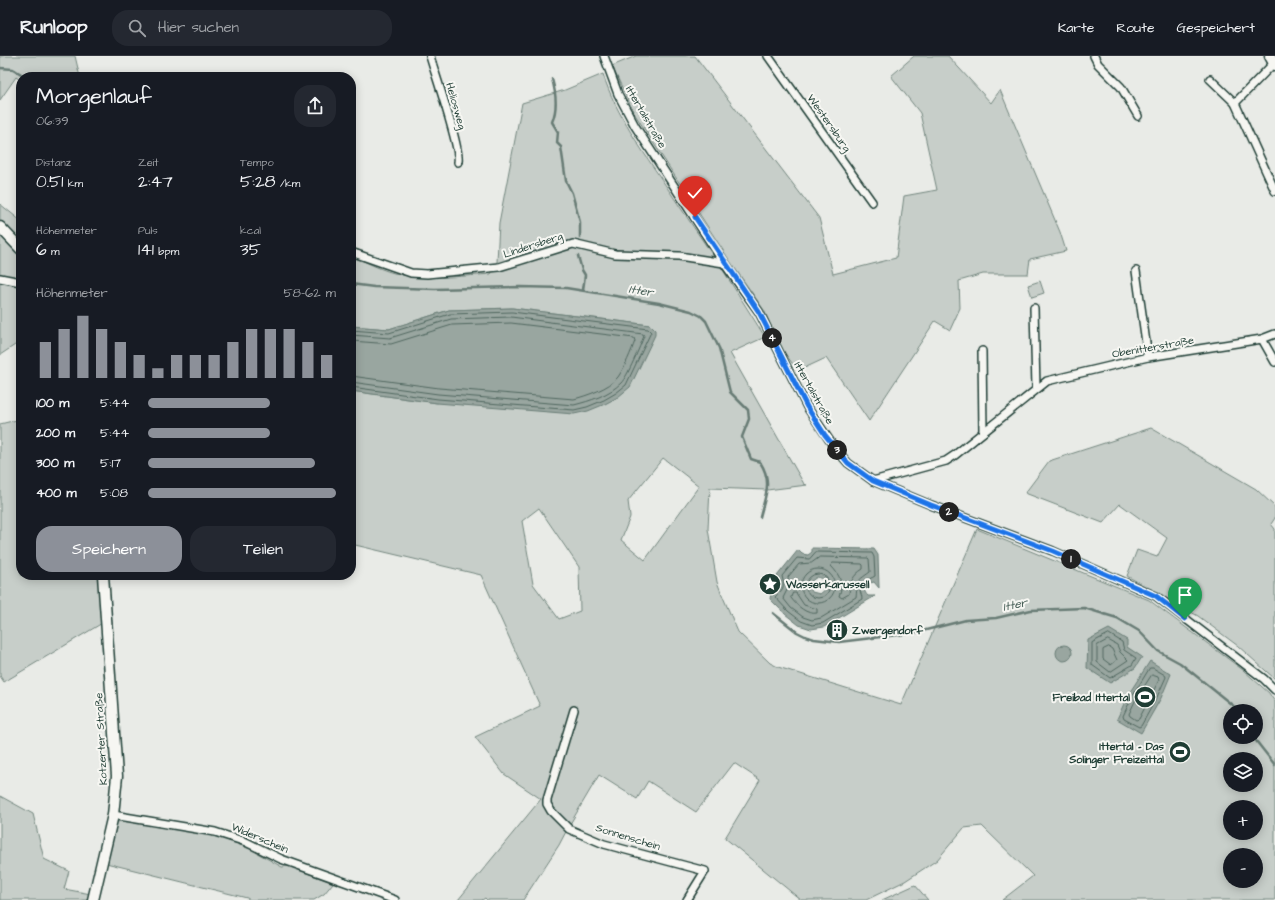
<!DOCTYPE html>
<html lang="de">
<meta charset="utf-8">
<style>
:root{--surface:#171b24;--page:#242831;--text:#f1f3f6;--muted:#9ea1a6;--line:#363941;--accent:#8c9099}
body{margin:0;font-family:"Architects Daughter",sans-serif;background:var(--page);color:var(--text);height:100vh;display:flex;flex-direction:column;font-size:15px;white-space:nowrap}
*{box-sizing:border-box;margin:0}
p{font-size:13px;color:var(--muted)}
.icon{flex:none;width:22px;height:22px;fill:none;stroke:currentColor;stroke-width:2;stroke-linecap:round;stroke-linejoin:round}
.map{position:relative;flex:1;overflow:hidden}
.panel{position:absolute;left:16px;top:16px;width:340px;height:508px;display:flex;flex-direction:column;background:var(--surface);border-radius:16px;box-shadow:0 2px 10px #0003}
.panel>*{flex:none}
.buttons{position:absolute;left:1223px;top:648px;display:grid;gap:8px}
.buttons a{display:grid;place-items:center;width:40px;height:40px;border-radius:50%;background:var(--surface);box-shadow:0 2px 10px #0003;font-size:20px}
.pin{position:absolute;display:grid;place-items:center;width:34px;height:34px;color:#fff;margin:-41px -17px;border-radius:50% 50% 50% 0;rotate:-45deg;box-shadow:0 0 4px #0007}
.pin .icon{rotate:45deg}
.km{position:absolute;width:20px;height:20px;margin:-10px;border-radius:50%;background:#222;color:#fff;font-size:11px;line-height:20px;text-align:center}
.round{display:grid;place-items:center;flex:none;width:42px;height:42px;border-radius:16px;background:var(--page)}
.overview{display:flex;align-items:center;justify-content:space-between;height:68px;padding:0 20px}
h1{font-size:22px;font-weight:600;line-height:30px}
.figures{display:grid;grid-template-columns:repeat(3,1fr);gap:6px;height:68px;padding:4px 20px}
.figures div{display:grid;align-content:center}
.figures b{font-size:17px;font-weight:600}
.figures small{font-size:11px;font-weight:400}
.figures p{font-size:11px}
.chart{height:112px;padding:8px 20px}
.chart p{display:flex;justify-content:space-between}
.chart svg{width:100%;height:72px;margin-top:4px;stroke:var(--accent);stroke-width:6}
.primary-button{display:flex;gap:8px;margin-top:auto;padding:8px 20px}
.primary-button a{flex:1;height:46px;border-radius:16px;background:var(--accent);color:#fff;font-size:16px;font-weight:600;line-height:46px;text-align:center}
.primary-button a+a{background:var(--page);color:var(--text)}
ul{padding:0 20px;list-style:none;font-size:13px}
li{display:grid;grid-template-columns:64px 48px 1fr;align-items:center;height:30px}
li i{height:10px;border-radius:5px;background:var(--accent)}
header{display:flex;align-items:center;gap:24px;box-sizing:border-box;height:56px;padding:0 20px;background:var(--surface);border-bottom:1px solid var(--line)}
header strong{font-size:19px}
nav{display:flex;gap:22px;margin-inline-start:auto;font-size:14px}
.search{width:280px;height:36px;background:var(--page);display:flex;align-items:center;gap:10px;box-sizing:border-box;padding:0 14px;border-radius:16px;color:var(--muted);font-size:15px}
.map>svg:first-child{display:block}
</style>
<header>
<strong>Runloop</strong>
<div class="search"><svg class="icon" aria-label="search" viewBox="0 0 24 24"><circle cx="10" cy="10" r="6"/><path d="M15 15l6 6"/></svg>Hier suchen</div>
<nav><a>Karte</a><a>Route</a><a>Gespeichert</a></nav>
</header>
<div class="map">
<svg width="1275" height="844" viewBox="0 0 1275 844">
<rect width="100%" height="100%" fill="#e9ebe7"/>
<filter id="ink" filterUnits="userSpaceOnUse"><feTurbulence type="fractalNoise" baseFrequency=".025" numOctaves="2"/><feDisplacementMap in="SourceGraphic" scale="8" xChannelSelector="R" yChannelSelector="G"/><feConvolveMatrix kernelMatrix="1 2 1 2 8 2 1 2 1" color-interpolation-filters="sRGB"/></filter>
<g filter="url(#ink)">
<g fill="#c7cec9" stroke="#73867e" fill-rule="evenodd">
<path d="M 0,0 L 75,0 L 80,21 L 21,21 L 21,25 L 16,21 L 0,44 Z"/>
<path d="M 636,0 L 695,0 L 819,162 L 833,218 L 896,202 L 904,140 L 937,134 L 920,57 L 891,20 L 914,0 L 948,0 L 991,47 L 1000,34 L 1060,176 L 1066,195 L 1030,203 L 1028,218 L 983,218 L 959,225 L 960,252 L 950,274 L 935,265 L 869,365 L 826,302 L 798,315 L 781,292 L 764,254 L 730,205 L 634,57 L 612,10 Z"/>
<path d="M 603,18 C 616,59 643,95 666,130 C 684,157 702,184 721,211 C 736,234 750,258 765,281 L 730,297 L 804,428 L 807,429 L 767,434 L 710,432 L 708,473 L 717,526 L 723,541 L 738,576 L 770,607 L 778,611 L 901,649 L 977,473 L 1149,544 L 1243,614 L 1269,637 L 1275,646 L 1275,844 L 1002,844 L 1033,820 L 982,770 L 964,772 L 937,804 L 905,825 L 866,844 L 801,844 L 725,782 L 760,724 L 734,707 L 696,756 L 648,725 L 637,743 L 599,719 L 570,768 L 559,789 L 523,844 L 487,844 L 485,842 L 482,844 L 458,844 L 541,743 L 504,718 L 475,681 L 540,650 L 481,519 L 351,488 L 351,335 L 437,347 L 650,269 L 512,252 L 449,254 L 389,273 L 351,270 L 351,199 C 370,208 390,219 412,220 C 438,223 465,220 491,218 L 497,206 L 499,167 L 522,47 L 565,34 ZM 663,402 L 699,430 L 645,504 L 621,484 L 630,461 L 628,445 ZM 539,452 L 579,511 L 580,555 L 559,563 L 533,528 L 522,465 ZM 1230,655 L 1256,655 L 1256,681 L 1230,681 ZM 1230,703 L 1256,703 L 1256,729 L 1230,729 ZM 1230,751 L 1256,751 L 1256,777 L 1230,777 ZM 1230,799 L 1256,799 L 1256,825 L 1230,825 Z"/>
<path d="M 0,148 L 21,165 L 21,285 L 0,299 Z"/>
<path d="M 1040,225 L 1044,237 L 1032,241 L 1028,229 Z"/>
<path d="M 21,363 L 21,519 L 100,519 L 104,566 L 4,626 L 0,620 L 0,368 Z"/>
<path d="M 1151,372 L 1256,433 L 1275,451 L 1275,462 L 1271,468 L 1275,473 L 1275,623 L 1238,590 L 1198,560 L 1127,520 L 1137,494 L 1157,501 L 1167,482 L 1120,448 L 1103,467 L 1025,437 L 1049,405 Z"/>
<path d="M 0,740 L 33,758 L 44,803 L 69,815 L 64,833 L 91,838 L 89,844 L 0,844 Z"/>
<path d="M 125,764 L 221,781 L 252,794 L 282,811 L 289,810 L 333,827 L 324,838 L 314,844 L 250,844 L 247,842 L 106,807 L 114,767 Z"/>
<path d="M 915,829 L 928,844 L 882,844 Z"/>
</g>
<g fill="#99a6a0" stroke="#687c75" fill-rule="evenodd">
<path d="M 512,252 L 650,269 L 655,274 L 655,279 L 630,331 L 618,341 L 605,348 L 588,355 L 574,358 L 437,347 L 351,335 L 351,270 L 389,273 L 449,254 Z"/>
<path d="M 812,492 L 874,493 L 878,499 L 879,532 L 874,526 L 867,528 C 863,532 864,536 868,540 L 875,540 L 824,571 L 811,573 L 799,569 L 785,558 L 770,543 L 771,537 L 778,534 L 780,527 L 777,520 L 798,494 L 802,498 L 808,499 L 812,496 ZM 817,521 C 824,522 827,526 826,533 L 820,538 L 812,536 L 810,531 L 810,526 Z"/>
<path d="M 1109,573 L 1127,584 L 1127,591 L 1142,601 L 1135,612 L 1110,627 L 1087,612 L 1088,584 Z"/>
<circle cx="1064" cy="597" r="8"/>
<path d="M 1150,605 L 1171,618 L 1161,642 L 1141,677 L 1117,663 L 1128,639 Z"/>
</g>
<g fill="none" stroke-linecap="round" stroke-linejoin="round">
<g stroke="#50675f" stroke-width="1">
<path d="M 351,274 L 389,277 L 450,258 L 512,256 L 648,273 L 651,276 L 626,329 L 616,337 L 604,344 L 587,351 L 574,354 L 438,343 L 351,331"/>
<path d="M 351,279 L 390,282 L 451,263 L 511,261 L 643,278 L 644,280 C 640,290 628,320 621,327 C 609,339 590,345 574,349 L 438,338 L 351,326"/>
<path d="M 351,285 L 391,288 L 452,269 L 511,267 L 634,282 L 635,285 C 631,296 625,311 618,321 C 610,332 586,340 574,343 L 439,332 L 351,320"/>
<path d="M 816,496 L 872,497 L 874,501 L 875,520 C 869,524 861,524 860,533 C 860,537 862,539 862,543 L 823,567 L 812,569 L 801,565 L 788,555 L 775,541 C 783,533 785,532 782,520 L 797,502 L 809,503 Z"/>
<path d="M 820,501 L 868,502 L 869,503 L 870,516 C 855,527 858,523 856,541 L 821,562 L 812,564 L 803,561 L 791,552 L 783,542 L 789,530 L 788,521 L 799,508 L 811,507 Z"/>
<path d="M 833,507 L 862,508 L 863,509 L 863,513 C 853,519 850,526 849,538 L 842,542 L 839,540 C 844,528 840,519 831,510 Z"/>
<circle cx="818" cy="530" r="17"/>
<circle cx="818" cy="530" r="12"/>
<path d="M 793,537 L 796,537 L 804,549 L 817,553 L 817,557 C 807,559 797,550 791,542 Z"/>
<path d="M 1109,578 L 1122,586 L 1124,594 L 1136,602 L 1132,609 L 1110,622 L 1092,609 L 1092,587 Z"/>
<path d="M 1108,584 L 1117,589 L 1120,596 L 1128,604 L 1110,616 L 1097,606 L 1097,590 Z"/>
<path d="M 1109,591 L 1112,593 L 1117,604 L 1111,609 L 1103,603 L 1103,594 Z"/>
<path d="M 1150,612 L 1153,612 L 1165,619 L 1166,621 L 1157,641 L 1141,670 L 1139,671 L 1124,663 L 1123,660 L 1132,641 Z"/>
<path d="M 1152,619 L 1158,621 L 1159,624 L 1139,663 L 1136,664 L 1130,660 L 1129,658 L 1136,643 Z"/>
</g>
<g stroke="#687c75" stroke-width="2.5">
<path d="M 0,12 L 13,13 L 26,21"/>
<path d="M 552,23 C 556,37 558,52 552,66 L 558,76 L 557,87 L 561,91 L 566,125 L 572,137 L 580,166 L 580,182"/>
<path d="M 578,200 L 582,214 L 585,219 L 583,234"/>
<path d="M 351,228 L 374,231 L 435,233 L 520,231 L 566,232 L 659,247 L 691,255 L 701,260 L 706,265 L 719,292 L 730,336 L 748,354 L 749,363 L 742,381 L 751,403 L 760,406 C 773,426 765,440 760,461"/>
<path d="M 773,557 L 797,576 L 805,580 L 814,583 L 839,586 L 914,577 L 966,564 L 996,562 L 1031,554 L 1084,552 L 1117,562 L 1139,575 L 1158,595 L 1180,607 L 1236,652 L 1238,655"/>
<path d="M 1253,681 L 1275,709"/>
</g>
<g stroke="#1f3d34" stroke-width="10">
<g id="street">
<path d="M 430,0 C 435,18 461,93 458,106"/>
<path d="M 604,0 L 618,38 L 635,70 L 724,207 L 759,256 L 807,351 L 834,391 L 848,407 L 873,425 L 931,449 L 1053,495 L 1156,540 L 1264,623 L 1275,634"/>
<path d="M 768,0 L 872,146"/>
<path d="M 1094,0 L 1098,8 L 1121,31 L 1138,60"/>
<path d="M 1210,23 L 1235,47 L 1275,135"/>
<path d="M 1235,47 L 1274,7"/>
<path d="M 351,196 L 411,217 L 427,218 L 499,211 L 573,188 L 615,198 L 679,200 L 724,207"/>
<path d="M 1136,215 L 1148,301"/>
<path d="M 0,222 L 21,226"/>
<path d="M 1034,252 L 1036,332"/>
<path d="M 1262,283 L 1275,306"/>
<path d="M 982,295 L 983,376"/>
<path d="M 873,425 L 946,405 L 955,399 L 1047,325 L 1148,301 L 1262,283 L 1275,278"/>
<path d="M 574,654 L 547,744 L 547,748 L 551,755 L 569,773 L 604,788 L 705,815 L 687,844"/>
<path d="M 113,759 L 215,776 L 246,786 L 281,803 L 395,844"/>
</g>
</g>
<g stroke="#1f3d34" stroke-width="13">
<g id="secondary">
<path d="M 1270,0 L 1275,9"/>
<path d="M 0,171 L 21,193"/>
<path d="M 93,844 L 113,759 L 117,720 L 103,519"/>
</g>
</g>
<use href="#street" stroke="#f6f6f2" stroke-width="7"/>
<use href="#secondary" stroke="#f6f6f2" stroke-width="10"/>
</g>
</g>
<g fill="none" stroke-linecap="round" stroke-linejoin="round" filter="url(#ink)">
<g stroke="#fff" stroke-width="8">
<path id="route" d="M 695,161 L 759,256 L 807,351 L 825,379 L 848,407 L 873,425 L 931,449 L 1053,495 L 1156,540 L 1185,563"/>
</g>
<use href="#route" stroke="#1a73e8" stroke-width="5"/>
</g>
<defs>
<g id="sight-disc" transform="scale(1.15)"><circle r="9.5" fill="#1f3d34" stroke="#f6f6f2"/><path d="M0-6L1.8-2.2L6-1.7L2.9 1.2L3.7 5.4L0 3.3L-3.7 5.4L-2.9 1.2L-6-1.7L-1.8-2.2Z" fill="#fff"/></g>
<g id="building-disc" transform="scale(1.15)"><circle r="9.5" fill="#1f3d34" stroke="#f6f6f2"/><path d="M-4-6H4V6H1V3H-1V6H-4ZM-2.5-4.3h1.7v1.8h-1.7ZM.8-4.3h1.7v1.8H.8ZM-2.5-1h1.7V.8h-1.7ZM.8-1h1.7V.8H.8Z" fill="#fff"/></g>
<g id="stadium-disc" transform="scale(1.15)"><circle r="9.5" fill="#1f3d34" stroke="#f6f6f2"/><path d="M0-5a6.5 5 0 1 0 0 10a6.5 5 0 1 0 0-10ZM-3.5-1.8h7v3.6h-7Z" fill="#fff"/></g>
</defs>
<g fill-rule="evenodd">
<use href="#sight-disc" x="770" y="528"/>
<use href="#building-disc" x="837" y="574"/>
<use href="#stadium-disc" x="1145" y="641"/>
<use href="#stadium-disc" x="1180" y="696"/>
</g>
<g text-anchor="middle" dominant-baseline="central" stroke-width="4" stroke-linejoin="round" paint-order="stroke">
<g font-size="11" fill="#1f3d34" stroke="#f6f6f2">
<text transform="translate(456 50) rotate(74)">Heliosweg</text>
<text transform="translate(646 61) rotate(60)">Ittertalstraße</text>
<text transform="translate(829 67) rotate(55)">Westersburg</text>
<text transform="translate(533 189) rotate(-18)">Lindersberg</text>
<text transform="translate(1153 291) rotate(-10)">Obenitterstraße</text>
<text transform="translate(814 337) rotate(61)">Ittertalstraße</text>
<text transform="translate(101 683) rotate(-93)">Kotzerter Straße</text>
<text transform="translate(628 781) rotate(17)">Sonnenschein</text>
<text transform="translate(260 782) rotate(23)">Widerschein</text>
</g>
<g font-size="11" font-weight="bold" fill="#1f3d34" stroke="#f6f6f2" text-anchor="start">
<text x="786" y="528">Wasserkarussell</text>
<text x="852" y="574">Zwergendorf</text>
<text x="1130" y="641" text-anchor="end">Freibad Ittertal</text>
<text x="1164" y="690" text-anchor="end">Ittertal - Das<tspan x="1164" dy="13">Solinger Freizeittal</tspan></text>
</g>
<g font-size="12" font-style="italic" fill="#445c54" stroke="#f6f6f2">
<text transform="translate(641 235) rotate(9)">Itter</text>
<text transform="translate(1015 549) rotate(-12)">Itter</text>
</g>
</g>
</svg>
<div class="buttons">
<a><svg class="icon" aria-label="locate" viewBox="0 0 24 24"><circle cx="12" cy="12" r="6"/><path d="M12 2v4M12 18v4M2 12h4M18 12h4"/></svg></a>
<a><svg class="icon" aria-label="layers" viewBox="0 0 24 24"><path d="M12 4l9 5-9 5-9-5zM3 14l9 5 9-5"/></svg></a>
<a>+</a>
<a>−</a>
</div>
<div class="pin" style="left:1185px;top:563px;background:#1e9e55"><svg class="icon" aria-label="arrive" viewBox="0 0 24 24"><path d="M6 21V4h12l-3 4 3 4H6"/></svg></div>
<div class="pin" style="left:695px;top:161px;background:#d93025"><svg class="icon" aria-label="check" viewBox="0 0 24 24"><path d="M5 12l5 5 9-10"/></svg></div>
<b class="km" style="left:1071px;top:503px">1</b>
<b class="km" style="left:949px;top:456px">2</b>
<b class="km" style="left:837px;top:394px">3</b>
<b class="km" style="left:772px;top:282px">4</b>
<section class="panel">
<div class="overview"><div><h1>Morgenlauf</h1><p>06:39</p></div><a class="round"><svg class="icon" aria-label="share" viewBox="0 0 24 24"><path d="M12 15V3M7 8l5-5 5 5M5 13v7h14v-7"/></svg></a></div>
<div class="figures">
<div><p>Distanz</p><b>0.51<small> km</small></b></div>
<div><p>Zeit</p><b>2:47</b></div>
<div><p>Tempo</p><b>5:28<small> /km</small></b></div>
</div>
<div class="figures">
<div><p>Höhenmeter</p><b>6<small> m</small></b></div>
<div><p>Puls</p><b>141<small> bpm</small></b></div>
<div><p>kcal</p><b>35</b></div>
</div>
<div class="chart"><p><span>Höhenmeter</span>58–62 m</p>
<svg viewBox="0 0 160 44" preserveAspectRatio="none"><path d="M5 44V22M15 44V14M25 44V6M35 44V14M45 44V22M55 44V30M65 44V38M75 44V30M85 44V30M95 44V30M105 44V22M115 44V14M125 44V14M135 44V14M145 44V22M155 44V30"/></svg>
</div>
<ul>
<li><b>100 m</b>5:44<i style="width:65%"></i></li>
<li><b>200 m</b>5:44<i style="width:65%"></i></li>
<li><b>300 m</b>5:17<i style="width:89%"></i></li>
<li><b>400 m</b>5:08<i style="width:100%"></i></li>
</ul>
<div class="primary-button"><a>Speichern</a><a>Teilen</a></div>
</section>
</div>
